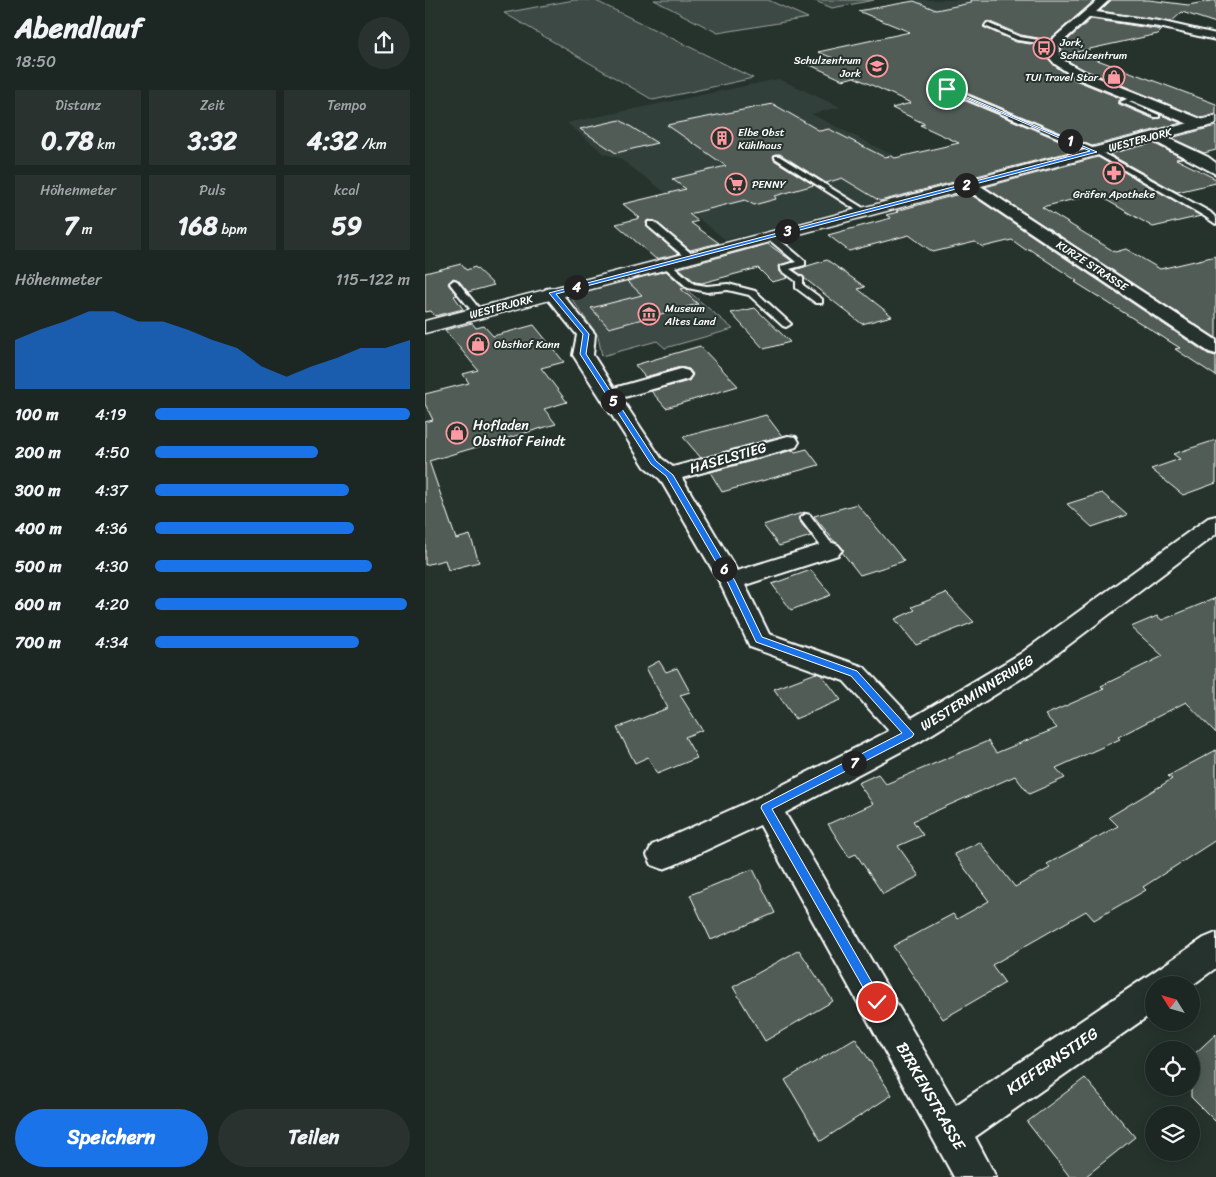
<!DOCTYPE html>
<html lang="de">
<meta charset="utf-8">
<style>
:root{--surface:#1c2622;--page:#29322f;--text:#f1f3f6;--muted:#a0a5a5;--line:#3a4340;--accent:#1a73e8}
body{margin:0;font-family:Sriracha,sans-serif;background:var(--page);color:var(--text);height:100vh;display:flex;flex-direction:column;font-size:19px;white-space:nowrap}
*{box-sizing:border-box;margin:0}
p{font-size:16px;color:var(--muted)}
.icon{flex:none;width:28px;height:28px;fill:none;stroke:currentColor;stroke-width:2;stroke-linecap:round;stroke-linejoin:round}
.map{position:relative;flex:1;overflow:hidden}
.details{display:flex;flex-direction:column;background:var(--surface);width:425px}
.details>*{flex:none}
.needle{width:32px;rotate:307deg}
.controls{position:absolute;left:720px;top:976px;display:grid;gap:10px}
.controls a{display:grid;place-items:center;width:55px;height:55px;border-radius:50%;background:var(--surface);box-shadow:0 2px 12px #0003,0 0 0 1px var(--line);font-size:25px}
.pin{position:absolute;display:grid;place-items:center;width:42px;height:42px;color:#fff;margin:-21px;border:2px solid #fff;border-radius:50%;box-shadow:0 1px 5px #0007}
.km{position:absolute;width:25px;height:25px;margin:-12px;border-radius:50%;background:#222;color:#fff;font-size:14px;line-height:25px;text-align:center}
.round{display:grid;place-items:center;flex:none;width:52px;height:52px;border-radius:26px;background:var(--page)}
.headline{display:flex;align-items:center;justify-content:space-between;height:85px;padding:0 15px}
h1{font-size:28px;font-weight:700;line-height:38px}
.figures{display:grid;grid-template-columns:repeat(3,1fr);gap:8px;height:85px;padding:5px 15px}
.figures div{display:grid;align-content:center;border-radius:0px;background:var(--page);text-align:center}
.figures b{font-size:25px;font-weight:700}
.figures small{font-size:14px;font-weight:400}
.figures p{font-size:14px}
.chart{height:140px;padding:10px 15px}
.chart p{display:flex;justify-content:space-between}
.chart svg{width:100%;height:90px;margin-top:5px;fill:var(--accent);opacity:.7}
.primary-button{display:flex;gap:10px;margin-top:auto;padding:10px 15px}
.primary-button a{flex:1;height:58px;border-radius:30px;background:var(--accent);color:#fff;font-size:20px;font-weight:700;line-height:58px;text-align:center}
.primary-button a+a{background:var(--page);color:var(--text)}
ul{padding:0 15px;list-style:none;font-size:16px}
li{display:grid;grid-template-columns:80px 60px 1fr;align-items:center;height:38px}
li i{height:12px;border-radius:6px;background:var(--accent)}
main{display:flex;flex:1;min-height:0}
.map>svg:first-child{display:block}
</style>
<main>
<section class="details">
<div class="headline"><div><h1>Abendlauf</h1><p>18:50</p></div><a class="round"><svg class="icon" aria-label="share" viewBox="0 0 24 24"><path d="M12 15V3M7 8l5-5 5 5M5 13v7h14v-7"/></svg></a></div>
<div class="figures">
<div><p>Distanz</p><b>0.78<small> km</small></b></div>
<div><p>Zeit</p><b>3:32</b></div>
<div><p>Tempo</p><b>4:32<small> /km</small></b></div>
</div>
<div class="figures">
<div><p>Höhenmeter</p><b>7<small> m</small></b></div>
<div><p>Puls</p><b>168<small> bpm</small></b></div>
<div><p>kcal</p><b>59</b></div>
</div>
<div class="chart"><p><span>Höhenmeter</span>115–122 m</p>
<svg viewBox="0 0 160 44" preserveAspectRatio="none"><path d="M0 44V20L10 15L20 11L30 6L40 6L50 11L60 11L70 15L80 20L90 24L100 33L110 38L120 33L130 29L140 24L150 24L160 20V44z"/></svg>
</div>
<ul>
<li><b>100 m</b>4:19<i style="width:100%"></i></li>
<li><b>200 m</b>4:50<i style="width:64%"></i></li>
<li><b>300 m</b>4:37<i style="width:76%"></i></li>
<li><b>400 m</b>4:36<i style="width:78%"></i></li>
<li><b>500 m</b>4:30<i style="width:85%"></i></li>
<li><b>600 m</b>4:20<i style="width:99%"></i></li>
<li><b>700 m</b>4:34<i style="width:80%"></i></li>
</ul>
<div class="primary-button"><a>Speichern</a><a>Teilen</a></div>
</section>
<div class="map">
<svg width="791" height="1177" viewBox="0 0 791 1177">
<rect width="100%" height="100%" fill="#26332d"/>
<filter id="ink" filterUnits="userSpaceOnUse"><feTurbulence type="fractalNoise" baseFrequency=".02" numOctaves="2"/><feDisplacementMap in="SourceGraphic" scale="10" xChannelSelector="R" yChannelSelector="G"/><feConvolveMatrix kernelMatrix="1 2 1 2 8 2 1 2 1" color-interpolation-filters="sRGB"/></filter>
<g filter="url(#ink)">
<g fill="#333f3a">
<path d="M 485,0 L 552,0 L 586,18 L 549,25 Z"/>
<path d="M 354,79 L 415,107 L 386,114 L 525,184 L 301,240 L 224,180 L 194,158 L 180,154 L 142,123 Z"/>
</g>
<g fill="#3e4944" stroke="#9ea4a2">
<path d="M 149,0 L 169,0 L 328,78 L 228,100 L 79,13 Z"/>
<path d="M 229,0 L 343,0 L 383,18 L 293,33 Z"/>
<path d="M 388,0 L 449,0 L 407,8 Z"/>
<path d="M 237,269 L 308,329 L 240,348 L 232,341 L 177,356 L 173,336 L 146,298 L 157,291 Z"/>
</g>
<g fill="#515c57" stroke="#fff">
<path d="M 546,0 L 670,0 L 624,40 L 596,35 L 563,21 L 558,27 L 591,42 L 620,46 L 622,57 L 629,65 L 650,80 L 697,99 L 693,101 L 694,104 L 729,119 L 735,118 L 736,115 L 756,123 L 667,146 L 525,86 L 520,86 L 518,88 L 519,92 L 656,149 L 455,201 L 417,178 L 401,183 L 355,154 L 350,154 L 348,156 L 349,160 L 389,185 L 350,196 L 351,199 L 329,205 L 320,200 L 264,214 L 273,221 L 266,223 L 294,243 L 265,250 L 230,221 L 223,220 L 221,222 L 222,227 L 253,254 L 231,259 L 191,224 L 215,218 L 198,204 L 261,189 L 247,179 L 301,166 L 242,125 L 348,104 L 395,131 L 404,129 L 459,157 L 466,156 L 470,158 L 534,143 L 495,125 L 500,124 L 467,108 L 486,103 L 429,77 L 418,80 L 383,64 L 408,58 L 393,52 L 485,32 L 433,11 L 489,1 L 511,10 L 546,3 Z"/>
<path d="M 686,0 L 724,0 L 763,5 L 791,0 L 791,23 L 757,12 L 746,22 L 675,11 Z"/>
<path d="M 666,19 L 737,30 L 733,34 L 651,52 L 791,104 L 791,114 L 777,118 L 660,70 L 639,59 L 636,46 Z"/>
<path d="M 195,120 L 232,143 L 191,153 L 155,129 Z"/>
<path d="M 791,126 L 791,150 L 779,153 L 746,138 Z"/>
<path d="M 728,143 L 757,158 L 751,159 L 791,179 L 791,183 L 752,192 L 684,154 Z"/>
<path d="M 673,157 L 776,216 L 728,227 L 671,194 L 617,207 L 690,252 L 701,249 L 735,269 L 791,256 L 791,338 L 560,187 Z"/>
<path d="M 542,192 L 783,354 L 791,356 L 791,376 L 750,349 L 755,348 L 650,282 L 652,281 L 604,249 L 601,250 L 587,240 L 558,247 L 550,242 L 508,252 L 484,235 L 424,251 L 403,235 L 466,218 L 461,215 L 473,212 L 471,211 Z"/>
<path d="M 343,244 L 367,261 L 354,266 L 355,272 L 363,278 L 347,282 L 333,268 L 277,283 L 270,282 L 254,268 Z"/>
<path d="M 402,260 L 440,287 L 433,289 L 467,316 L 437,324 L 369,270 Z"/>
<path d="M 36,264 L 41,270 L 50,267 L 69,285 L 43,292 L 33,280 L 28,278 L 23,284 L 32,295 L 29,296 L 38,309 L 10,316 L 6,311 L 0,312 L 0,273 Z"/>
<path d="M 241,271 L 260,288 L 256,289 L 273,304 L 184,328 L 166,308 L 217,295 L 202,281 Z"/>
<path d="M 330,308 L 365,342 L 339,349 L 306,313 Z"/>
<path d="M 47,323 L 51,328 L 59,326 L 68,336 L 109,325 L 139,362 L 116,368 L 142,402 L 119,409 L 131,424 L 4,461 L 31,539 L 45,535 L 54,562 L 23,570 L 20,560 L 0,565 L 0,422 L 8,420 L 0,404 L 0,394 L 44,383 L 38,374 L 53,370 L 20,330 Z"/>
<path d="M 275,346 L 313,386 L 241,408 L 226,391 L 264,381 L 268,374 L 264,369 L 255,367 L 220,377 L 210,365 Z"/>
<path d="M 341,415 L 357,436 L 276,458 L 258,437 Z"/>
<path d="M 791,440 L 791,483 L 758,495 L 726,469 L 755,459 L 748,454 Z"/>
<path d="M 382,449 L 394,465 L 297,492 L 285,472 L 368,450 L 370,452 Z"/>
<path d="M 677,493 L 702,515 L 667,527 L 642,504 Z"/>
<path d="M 432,504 L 467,546 L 479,561 L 435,575 L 417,552 L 418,549 L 414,544 L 409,541 L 389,516 Z"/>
<path d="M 380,512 L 373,519 L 386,536 L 354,546 L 338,525 Z"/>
<path d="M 386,570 L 406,595 L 366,610 L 347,584 Z"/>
<path d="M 521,593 L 549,622 L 491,645 L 470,619 L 490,610 L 487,607 Z"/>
<path d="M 791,598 L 791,733 L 761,702 L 693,737 L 695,739 L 631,768 L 640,778 L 604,794 L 590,776 L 488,821 L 498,835 L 473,846 L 494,876 L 458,894 L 431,854 L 424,857 L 403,824 L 448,804 L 433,783 L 453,774 L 461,784 L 563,741 L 571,753 L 632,728 L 620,715 L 679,689 L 676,686 L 738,656 L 706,627 L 732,616 L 737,620 Z"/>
<path d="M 234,661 L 241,672 L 252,668 L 265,692 L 255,695 L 277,730 L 260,737 L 272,758 L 232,774 L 223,757 L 210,763 L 192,728 L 243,708 L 221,668 Z"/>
<path d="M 391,673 L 397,675 L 416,700 L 370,719 L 349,689 Z"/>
<path d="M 791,750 L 791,840 L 718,887 L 721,890 L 669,920 L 661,911 L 567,965 L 580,983 L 518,1019 L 468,946 L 528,914 L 532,919 L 564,901 L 529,854 L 555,842 L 590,887 L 625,868 L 622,864 L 693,826 L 684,817 L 747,779 L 743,776 Z"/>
<path d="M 328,869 L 350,913 L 286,940 L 265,895 Z"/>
<path d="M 374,950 L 408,1001 L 340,1041 L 308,987 Z"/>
<path d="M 791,1034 L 791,1122 L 766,1097 L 766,1057 Z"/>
<path d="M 430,1038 L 467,1095 L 396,1141 L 360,1080 Z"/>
<path d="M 660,1078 L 710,1137 L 660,1177 L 645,1177 L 602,1122 Z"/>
</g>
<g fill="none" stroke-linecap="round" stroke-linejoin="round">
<g stroke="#fff" stroke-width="4">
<g id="lane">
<path d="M 562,23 L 595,37 L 632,43 L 629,45 L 592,40 L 560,26 Z"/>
<path d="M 520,88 L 524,88 L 672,150 L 785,212 L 791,218 L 791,224 L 779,216 L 668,152 L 520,90 Z"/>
<path d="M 709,96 L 714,97 L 704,102 L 734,115 L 734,117 L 730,117 L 695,102 Z"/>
<path d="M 350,156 L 354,156 L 443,211 L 436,213 L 350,158 Z"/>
<path d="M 223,222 L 229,222 L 268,255 L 268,259 L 262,259 L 223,226 Z"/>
<path d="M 342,234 L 348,234 L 380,261 L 380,265 L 365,269 L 378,278 L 378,285 L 397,299 L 397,303 L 391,303 L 371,288 L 371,281 L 356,270 L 356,266 L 371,262 L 342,238 Z"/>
<path d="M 237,261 L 243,261 L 269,284 L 282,286 L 303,284 L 330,291 L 366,324 L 361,327 L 358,326 L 324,295 L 303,290 L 282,292 L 263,288 L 237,265 Z"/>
<path d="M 29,280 L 32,281 L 56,311 L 56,315 L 50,315 L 26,285 L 25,283 Z"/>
<path d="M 381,514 L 385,515 L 409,547 L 411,550 L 409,553 L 401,553 L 377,521 L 375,518 Z"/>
</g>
</g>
<g stroke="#fff" stroke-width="4">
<g id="street">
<path d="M 673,0 L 684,0 L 671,12 L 734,21 L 791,34 L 791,40 L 734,27 L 665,17 L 634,45 L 635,55 L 638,60 L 659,72 L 781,121 L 783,124 L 781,127 L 771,127 L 651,78 L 630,64 L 623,56 L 622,44 Z"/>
<path d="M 730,132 L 783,157 L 791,163 L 791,174 L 725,139 L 723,136 Z"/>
<path d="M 543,180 L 548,181 L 791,340 L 791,354 L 784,352 L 538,187 L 536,184 L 538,181 Z"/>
<path d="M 127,288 L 133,289 L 170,334 L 168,355 L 189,388 L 256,369 L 263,371 L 266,375 L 263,379 L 196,398 L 236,458 L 248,467 L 363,436 L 371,437 L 374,442 L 371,447 L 257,478 L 312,571 L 405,542 L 413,545 L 417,550 L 413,555 L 320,585 L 344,634 L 439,667 L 487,718 L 595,654 L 783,518 L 791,516 L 791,534 L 613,668 L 494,742 L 360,813 L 531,1105 L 779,938 L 791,933 L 791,968 L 766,986 L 729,985 L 729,1012 L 550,1137 L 571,1177 L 529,1177 L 335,825 L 249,865 L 238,869 L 227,865 L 222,855 L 227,845 L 330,799 L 464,731 L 419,681 L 325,647 L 294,581 L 235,479 L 220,467 L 148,355 L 152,335 L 118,293 L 121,289 Z"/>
</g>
</g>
<g stroke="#fff" stroke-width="3">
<path id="secondary" d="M 791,116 L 791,124 L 0,333 L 0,321 Z"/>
</g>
<use href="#lane" fill="#26332d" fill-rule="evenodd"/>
<use href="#street" fill="#26332d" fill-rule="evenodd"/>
<use href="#secondary" fill="#26332d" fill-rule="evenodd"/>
</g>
</g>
<path fill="#1a73e8" stroke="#fff" d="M 520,89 L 523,89 L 672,152 L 131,294 L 164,334 L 161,354 L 231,461 L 248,475 L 310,581 L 337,637 L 432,671 L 489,734 L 487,737 L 347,809 L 456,998 L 458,1002 L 456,1005 L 452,1007 L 448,1005 L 336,808 L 337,805 L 477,733 L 426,676 L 331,642 L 302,581 L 241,476 L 226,464 L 155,354 L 158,334 L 124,293 L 665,151 Z"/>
<defs>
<g id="bus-ring" transform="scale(1.125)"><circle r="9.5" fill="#26332d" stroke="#ff9aa2" stroke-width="1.5"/><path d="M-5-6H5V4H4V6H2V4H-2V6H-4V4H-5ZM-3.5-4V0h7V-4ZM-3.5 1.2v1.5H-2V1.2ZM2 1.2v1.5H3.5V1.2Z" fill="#ff9aa2"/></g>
<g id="school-ring" transform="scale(1.125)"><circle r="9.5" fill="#26332d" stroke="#ff9aa2" stroke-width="1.5"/><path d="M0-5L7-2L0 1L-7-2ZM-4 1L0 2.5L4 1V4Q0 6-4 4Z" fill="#ff9aa2"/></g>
<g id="shop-ring" transform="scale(1.125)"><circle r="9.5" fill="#26332d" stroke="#ff9aa2" stroke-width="1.5"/><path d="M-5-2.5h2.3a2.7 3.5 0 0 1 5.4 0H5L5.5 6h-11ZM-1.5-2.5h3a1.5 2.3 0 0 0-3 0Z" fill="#ff9aa2"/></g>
<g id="building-ring" transform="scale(1.125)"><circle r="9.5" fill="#26332d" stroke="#ff9aa2" stroke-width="1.5"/><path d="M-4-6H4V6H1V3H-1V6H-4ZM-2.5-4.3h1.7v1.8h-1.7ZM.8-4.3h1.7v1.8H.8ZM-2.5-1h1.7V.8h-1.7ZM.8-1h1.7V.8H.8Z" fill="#ff9aa2"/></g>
<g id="pharmacy-ring" transform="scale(1.125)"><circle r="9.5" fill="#26332d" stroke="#ff9aa2" stroke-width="1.5"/><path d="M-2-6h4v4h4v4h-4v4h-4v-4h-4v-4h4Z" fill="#ff9aa2"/></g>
<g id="supermarket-ring" transform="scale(1.125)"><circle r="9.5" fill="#26332d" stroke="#ff9aa2" stroke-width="1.5"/><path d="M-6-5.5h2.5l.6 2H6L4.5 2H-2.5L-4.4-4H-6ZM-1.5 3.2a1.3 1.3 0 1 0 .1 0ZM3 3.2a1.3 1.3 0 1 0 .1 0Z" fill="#ff9aa2"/></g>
<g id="museum-ring" transform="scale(1.125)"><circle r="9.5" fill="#26332d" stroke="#ff9aa2" stroke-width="1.5"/><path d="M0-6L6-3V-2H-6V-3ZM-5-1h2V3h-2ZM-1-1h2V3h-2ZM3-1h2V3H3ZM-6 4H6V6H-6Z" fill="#ff9aa2"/></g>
</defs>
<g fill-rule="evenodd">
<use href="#bus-ring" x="619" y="48"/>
<use href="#school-ring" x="452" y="66"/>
<use href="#shop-ring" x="689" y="77"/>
<use href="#building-ring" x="297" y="138"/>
<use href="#pharmacy-ring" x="689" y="173"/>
<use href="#supermarket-ring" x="311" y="184"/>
<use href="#museum-ring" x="224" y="314"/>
<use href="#shop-ring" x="53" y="344"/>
<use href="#shop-ring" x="32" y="433"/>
</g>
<g text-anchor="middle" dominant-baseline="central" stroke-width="4" stroke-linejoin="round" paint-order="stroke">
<g font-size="11" fill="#fff" stroke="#26332d" text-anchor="start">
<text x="635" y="42">Jork,<tspan x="635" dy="13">Schulzentrum</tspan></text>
<text x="436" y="60" text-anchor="end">Schulzentrum<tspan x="436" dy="13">Jork</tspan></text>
<text x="673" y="77" text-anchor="end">TUI Travel Star</text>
<text x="313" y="132">Elbe Obst<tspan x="313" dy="13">Kühlhaus</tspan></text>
<text x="327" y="184">PENNY</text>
<text x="689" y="194" text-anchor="middle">Gräfen Apotheke</text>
<text x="240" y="308">Museum<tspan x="240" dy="13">Altes Land</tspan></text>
<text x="69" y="344">Obsthof Kann</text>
</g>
<g font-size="11" fill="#fff" stroke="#26332d">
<text transform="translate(715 140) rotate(-15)">WESTERJORK</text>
<text transform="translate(667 266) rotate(33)">KURZE STRASSE</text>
<text transform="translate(76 307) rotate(-15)">WESTERJORK</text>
</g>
<g font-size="14" fill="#fff" stroke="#26332d" text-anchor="start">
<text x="48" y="425">Hofladen<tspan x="48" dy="16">Obsthof Feindt</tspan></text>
</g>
<g font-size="14" fill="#fff" stroke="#26332d">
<text transform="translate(303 458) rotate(-16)">HASELSTIEG</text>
<text transform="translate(552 693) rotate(-32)">WESTERMINNERWEG</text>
</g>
<g font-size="16" fill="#fff" stroke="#26332d">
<text transform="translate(627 1061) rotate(-34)">KIEFERNSTIEG</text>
<text transform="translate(506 1096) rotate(60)">BIRKENSTRASSE</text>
</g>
</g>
</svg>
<div class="controls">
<a><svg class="needle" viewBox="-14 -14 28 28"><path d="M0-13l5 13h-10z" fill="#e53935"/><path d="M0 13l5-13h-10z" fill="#a0a5a5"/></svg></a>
<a><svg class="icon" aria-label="locate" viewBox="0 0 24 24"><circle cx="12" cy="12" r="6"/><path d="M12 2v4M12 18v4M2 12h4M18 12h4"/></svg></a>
<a><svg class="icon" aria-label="layers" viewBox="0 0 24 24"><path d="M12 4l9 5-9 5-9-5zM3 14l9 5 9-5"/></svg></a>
</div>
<div class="pin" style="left:522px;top:89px;background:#1e9e55"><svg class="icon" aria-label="arrive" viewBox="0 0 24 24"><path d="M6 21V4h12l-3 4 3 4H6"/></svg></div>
<div class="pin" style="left:452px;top:1002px;background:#d93025"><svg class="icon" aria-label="check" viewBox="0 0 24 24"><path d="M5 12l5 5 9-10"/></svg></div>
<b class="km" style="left:645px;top:141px">1</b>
<b class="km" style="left:541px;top:185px">2</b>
<b class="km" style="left:362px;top:231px">3</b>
<b class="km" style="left:151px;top:287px">4</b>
<b class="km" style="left:188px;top:401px">5</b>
<b class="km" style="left:299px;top:569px">6</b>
<b class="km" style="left:429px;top:763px">7</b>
</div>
</main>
